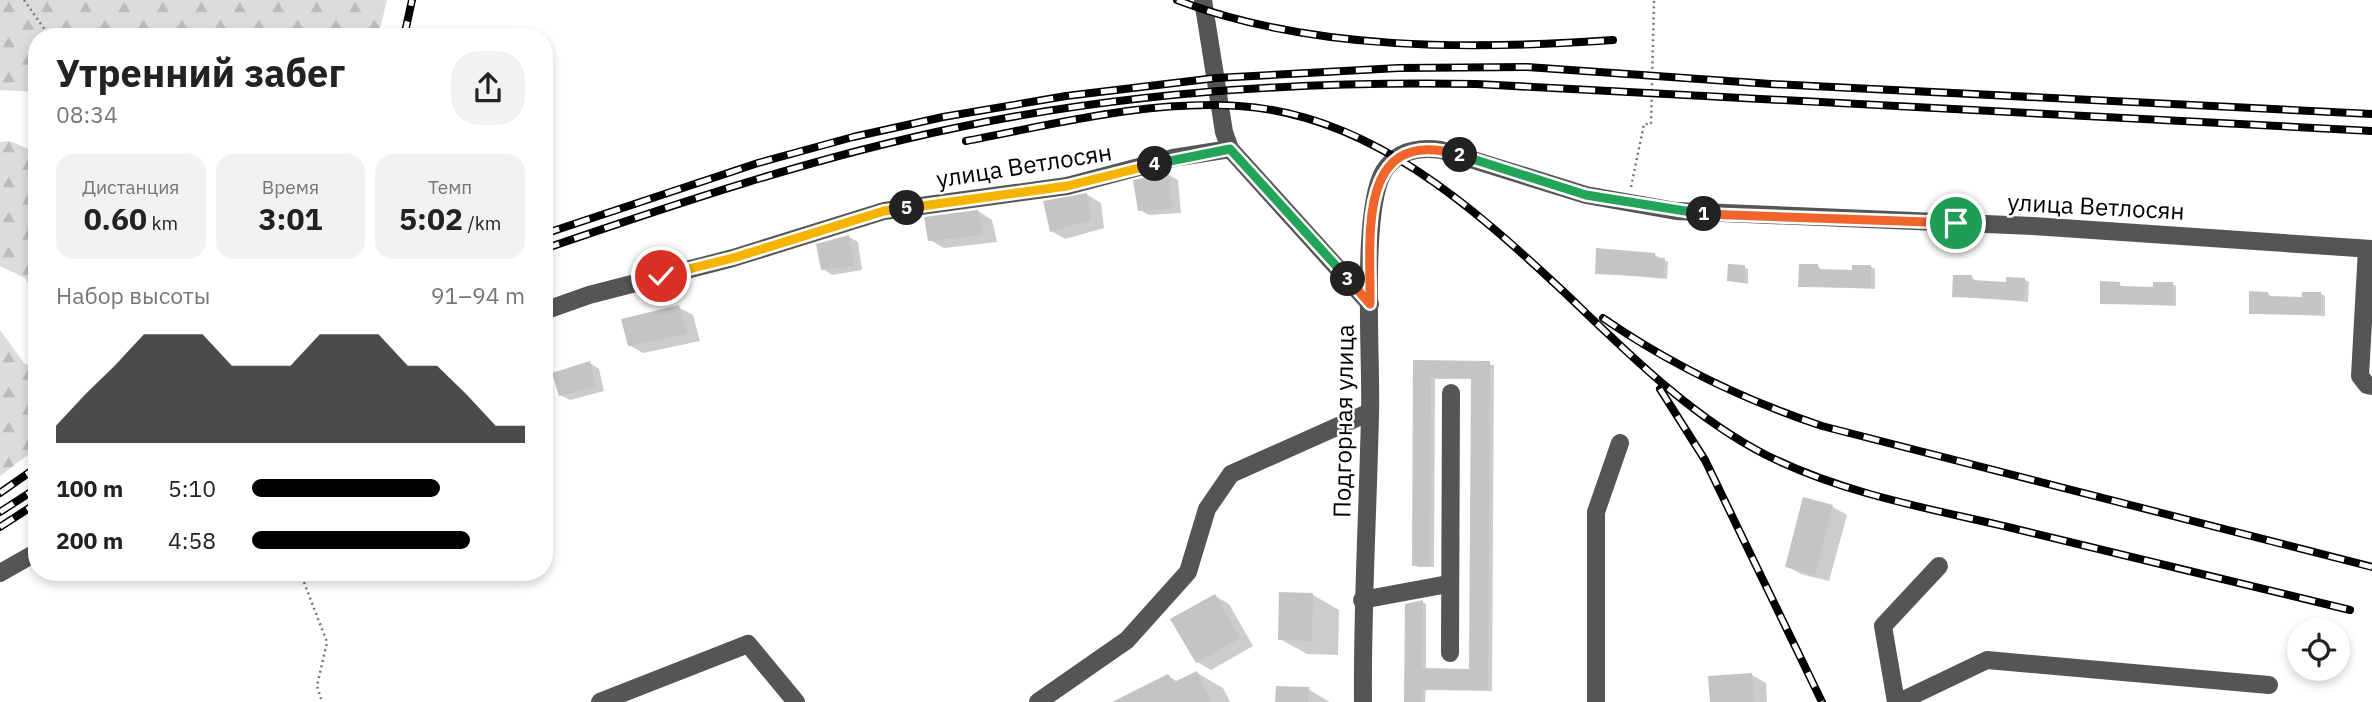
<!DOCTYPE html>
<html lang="ru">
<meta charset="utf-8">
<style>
:root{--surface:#fff;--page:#f2f2f2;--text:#222;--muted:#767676;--accent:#000}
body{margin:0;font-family:"IBM Plex Sans",sans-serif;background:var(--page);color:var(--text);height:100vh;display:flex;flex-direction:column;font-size:26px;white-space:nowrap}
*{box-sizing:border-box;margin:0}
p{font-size:23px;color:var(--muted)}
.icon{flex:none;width:38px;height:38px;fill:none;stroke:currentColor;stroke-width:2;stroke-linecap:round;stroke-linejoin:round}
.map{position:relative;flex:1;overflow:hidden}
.panel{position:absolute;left:28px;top:28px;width:525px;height:553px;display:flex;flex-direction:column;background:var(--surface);border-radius:28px;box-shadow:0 4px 10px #0003}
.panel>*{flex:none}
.fabs{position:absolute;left:2287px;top:618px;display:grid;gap:14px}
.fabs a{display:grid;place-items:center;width:63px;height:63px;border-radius:50%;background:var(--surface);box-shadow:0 4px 10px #0003;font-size:35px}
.pin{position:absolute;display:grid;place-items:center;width:60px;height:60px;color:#fff;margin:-30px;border:4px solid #fff;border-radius:50%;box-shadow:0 2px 7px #0007}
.km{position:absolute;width:35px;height:35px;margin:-18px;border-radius:50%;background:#222;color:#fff;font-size:19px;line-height:35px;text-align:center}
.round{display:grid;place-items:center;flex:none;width:74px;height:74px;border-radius:28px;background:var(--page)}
.headline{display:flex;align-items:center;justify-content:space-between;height:119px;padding:0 28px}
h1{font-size:38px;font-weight:700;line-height:52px}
.figures{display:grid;grid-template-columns:repeat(3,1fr);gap:10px;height:119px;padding:7px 28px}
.figures div{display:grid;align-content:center;border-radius:18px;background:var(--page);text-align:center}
.figures b{font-size:30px;font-weight:700}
.figures small{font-size:19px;font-weight:400}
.figures p{font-size:19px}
.chart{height:196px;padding:14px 28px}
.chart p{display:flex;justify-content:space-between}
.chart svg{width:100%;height:126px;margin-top:7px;fill:var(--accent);opacity:.7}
ul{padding:0 28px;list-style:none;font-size:23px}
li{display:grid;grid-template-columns:112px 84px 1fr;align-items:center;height:52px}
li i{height:18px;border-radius:9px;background:var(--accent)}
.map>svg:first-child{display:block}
</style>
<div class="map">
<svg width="2372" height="702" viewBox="0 0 2372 702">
<defs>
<pattern id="forest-firs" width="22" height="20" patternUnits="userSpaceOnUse" patternTransform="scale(1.75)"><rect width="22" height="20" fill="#dcdcdc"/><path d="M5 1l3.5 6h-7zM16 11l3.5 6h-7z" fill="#bbb"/></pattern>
</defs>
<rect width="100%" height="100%" fill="#fff"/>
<g fill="url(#forest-firs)">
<path d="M 0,0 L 387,0 L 378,37 L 37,37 L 37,92 L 0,90 Z"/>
<path d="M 9,141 L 37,152 L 37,298 L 25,278 L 0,266 L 0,142 Z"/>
<path d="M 0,330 L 24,363 L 37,369 L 37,448 L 0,476 Z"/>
</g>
<g fill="#0003">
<path d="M 1169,175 L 1178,180 L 1181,213 L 1149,215 L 1140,210 Z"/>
<path d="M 1086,194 L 1101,203 L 1104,228 L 1065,239 L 1051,231 Z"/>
<path d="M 978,211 L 992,220 L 997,242 L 944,248 L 930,240 Z"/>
<path d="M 849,237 L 858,242 L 862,270 L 832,275 L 823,269 Z"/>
<path d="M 1655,255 L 1668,262 L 1667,279 L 1596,273 Z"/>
<path d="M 1818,266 L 1822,271 L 1854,272 L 1871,267 L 1875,269 L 1875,289 L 1800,286 Z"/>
<path d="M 1744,267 L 1748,269 L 1748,284 L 1729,280 Z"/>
<path d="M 1972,277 L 1976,282 L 2008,283 L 2025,280 L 2029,282 L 2028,302 L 1954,296 Z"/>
<path d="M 2119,283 L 2123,288 L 2155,289 L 2172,284 L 2176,286 L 2176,306 L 2102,303 Z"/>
<path d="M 2268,293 L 2272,298 L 2304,299 L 2321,294 L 2325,296 L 2325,316 L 2250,313 Z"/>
<path d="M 678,307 L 693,315 L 700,341 L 643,353 L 629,345 Z"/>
<path d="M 1415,362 L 1494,365 L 1492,691 L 1426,690 L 1425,702 L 1406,702 L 1422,602 L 1426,604 L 1426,670 L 1471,670 L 1473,379 L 1435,379 L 1434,567 L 1418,567 L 1414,565 Z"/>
<path d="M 590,363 L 599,369 L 604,391 L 570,400 L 560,395 Z"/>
<path d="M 1833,507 L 1847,515 L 1829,581 L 1801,574 L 1787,566 Z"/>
<path d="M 1313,595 L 1339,610 L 1338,655 L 1307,654 L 1280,639 Z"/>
<path d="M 1215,596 L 1229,604 L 1253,646 L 1211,670 L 1197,662 Z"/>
<path d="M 1197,673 L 1223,688 L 1230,702 L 1116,702 L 1168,676 L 1178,682 Z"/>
<path d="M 1752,675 L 1766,683 L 1767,702 L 1712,702 Z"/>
<path d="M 1308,689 L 1330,702 L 1277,702 Z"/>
</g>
<g fill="#c4c4c4">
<path d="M 1169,173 L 1172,209 L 1138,211 L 1133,180 Z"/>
<path d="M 1087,193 L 1091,220 L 1050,232 L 1043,201 Z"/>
<path d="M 978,210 L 983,235 L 928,241 L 924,217 Z"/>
<path d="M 849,235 L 854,266 L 821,270 L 816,244 Z"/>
<path d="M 1596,248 L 1655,253 L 1655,258 L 1665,258 L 1663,277 L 1595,274 Z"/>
<path d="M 1728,264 L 1745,265 L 1744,283 L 1727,281 Z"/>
<path d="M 1799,264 L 1818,264 L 1818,269 L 1852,270 L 1852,265 L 1871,265 L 1871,288 L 1798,287 Z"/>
<path d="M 1953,275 L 1972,275 L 1972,280 L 2006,282 L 2006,277 L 2025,278 L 2024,300 L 1952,297 Z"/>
<path d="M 2100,281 L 2120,282 L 2120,286 L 2153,287 L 2153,282 L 2173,282 L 2173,305 L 2100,304 Z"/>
<path d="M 2249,291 L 2268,292 L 2268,296 L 2302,297 L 2302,292 L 2321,292 L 2321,315 L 2249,314 Z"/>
<path d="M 679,305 L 687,334 L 628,346 L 621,319 Z"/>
<path d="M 1413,360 L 1490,361 L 1488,690 L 1422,689 L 1422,702 L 1404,702 L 1405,604 L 1423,600 L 1422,668 L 1469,669 L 1471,378 L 1431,377 L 1430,566 L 1412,566 Z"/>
<path d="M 590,361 L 596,386 L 559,396 L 552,373 Z"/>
<path d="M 1803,497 L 1833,505 L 1815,575 L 1785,567 Z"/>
<path d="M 1279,592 L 1313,593 L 1312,641 L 1278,640 Z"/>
<path d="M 1215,594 L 1240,638 L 1196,663 L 1170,619 Z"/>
<path d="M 1197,671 L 1211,702 L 1112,702 L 1168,674 L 1174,682 Z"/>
<path d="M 1752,673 L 1754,702 L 1710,702 L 1708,676 Z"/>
<path d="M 1276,686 L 1309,687 L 1308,702 L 1275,702 Z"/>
</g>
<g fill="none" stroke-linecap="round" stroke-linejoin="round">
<g stroke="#777" stroke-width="2.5" stroke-dasharray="2 3.5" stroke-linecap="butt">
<path d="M 24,0 L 50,37"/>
<path d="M 1631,187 L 1644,124 L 1651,124 L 1654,0"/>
<path d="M 300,572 L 327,642 L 317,686 L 322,702"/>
</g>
<g stroke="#555" stroke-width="18">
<path d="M 1203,0 L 1224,132 L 1230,149 L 1370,304"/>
<path d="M 2367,249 L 2360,376 L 2367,385 L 2372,386"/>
<path d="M 544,311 L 589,295 L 733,258 L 884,211 L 1067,186 L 1173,158 L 1230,149"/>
<path d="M 0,573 L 37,552"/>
<path d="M 1362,600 L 1448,584"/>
<path d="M 1450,653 L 1451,393"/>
<path d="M 600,702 L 748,644 L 796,702"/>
<path d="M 1038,702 L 1127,640 L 1188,572 L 1207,509 L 1231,474 L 1370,412"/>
<path d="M 1363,702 C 1362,606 1368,510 1370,414 C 1372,361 1360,210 1384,171 C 1397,151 1419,147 1441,150 L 1586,195 L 1676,211 L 2033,226 L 2372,249"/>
<path d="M 1596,702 L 1596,512 L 1620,443"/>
<path d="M 1896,702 L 1883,626 L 1939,566"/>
<path d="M 1899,702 L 1987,660 L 2269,685"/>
</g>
<g stroke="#000" stroke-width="8">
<g id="rail">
<path d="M 1177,0 C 1310,51 1473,50 1613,40"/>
<path d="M 404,37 L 412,0"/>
<path d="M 966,141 C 1055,124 1147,100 1239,106 C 1369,114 1473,207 1564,292 C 1626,351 1690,416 1766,455 C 1842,493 1926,508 2008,527 C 2122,555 2236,582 2350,610"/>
<path d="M 544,234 L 758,163 L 853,137 L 943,117 L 1066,96 L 1216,78 L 1399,68 L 1527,67 L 1771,84 L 2372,114"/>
<path d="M 544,249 C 678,203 816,157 955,128 C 1126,92 1301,81 1476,84 L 2372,131"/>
<path d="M 1603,318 C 1671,365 1744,400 1822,426 L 2372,567"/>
<path d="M 1660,389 L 1705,460 L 1822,702"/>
<path d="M 0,493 L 37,467"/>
<path d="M 0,512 L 37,488"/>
<path d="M 0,527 L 37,503"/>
</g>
</g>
<use href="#rail" stroke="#fff" stroke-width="5" stroke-dasharray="16" stroke-linecap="butt"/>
</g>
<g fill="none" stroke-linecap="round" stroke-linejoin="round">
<g stroke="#fff" stroke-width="14">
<path id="split-1" d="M 1704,214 L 1956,223"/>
</g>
<g stroke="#fff" stroke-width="14">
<path id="split-2" d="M 1460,155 L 1586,195 L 1704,214"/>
</g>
<g stroke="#fff" stroke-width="14">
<path id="split-3" d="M 1348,279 L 1370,304 C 1371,238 1355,124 1460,155"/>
</g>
<g stroke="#fff" stroke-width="14">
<path id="split-4" d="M 1155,164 L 1230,149 L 1348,279"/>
</g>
<g stroke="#fff" stroke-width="14">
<path id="split-5" d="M 907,208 L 1067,186 L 1155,164"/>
</g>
<g stroke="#fff" stroke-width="14">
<path id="split-6" d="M 661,276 L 733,258 L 884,211 L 907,208"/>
</g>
<use href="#split-1" stroke="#f0652b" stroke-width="9"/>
<use href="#split-2" stroke="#22a559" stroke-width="9"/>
<use href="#split-3" stroke="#f0652b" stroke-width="9"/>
<use href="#split-4" stroke="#22a559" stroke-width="9"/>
<use href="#split-5" stroke="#f5b400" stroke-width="9"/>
<use href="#split-6" stroke="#f5b400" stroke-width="9"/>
</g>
<g text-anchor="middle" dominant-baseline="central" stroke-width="5" stroke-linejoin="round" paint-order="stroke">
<g font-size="24" fill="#000" stroke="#fff">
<text transform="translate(1024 165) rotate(-9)">улица Ветлосян</text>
<text transform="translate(2096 206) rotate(3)">улица Ветлосян</text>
<text transform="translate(1343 421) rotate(-89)">Подгорная улица</text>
</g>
</g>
</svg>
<div class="fabs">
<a><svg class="icon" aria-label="locate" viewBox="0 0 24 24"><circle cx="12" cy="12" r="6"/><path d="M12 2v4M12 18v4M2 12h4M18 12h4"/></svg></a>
</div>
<div class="pin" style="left:1956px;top:223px;background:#1e9e55"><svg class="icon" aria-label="arrive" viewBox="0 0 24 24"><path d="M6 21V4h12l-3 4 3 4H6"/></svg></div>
<div class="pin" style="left:661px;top:276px;background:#d93025"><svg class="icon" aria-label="check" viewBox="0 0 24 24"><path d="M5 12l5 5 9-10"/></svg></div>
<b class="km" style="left:1704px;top:214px">1</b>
<b class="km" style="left:1460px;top:155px">2</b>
<b class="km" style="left:1348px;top:279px">3</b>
<b class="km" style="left:1155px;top:164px">4</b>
<b class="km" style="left:907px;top:208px">5</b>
<section class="panel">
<div class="headline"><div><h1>Утренний забег</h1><p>08:34</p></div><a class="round"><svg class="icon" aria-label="share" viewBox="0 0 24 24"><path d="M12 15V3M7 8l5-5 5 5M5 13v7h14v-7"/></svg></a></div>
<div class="figures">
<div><p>Дистанция</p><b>0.60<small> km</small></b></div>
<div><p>Время</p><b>3:01</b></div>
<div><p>Темп</p><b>5:02<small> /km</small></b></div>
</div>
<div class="chart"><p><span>Набор высоты</span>91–94 m</p>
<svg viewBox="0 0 160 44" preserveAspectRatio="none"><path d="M0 44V38L10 27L20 17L30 6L40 6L50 6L60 17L70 17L80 17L90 6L100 6L110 6L120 17L130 17L140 27L150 38L160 38V44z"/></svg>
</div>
<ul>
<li><b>100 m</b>5:10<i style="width:69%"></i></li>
<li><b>200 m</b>4:58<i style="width:80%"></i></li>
</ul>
</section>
</div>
